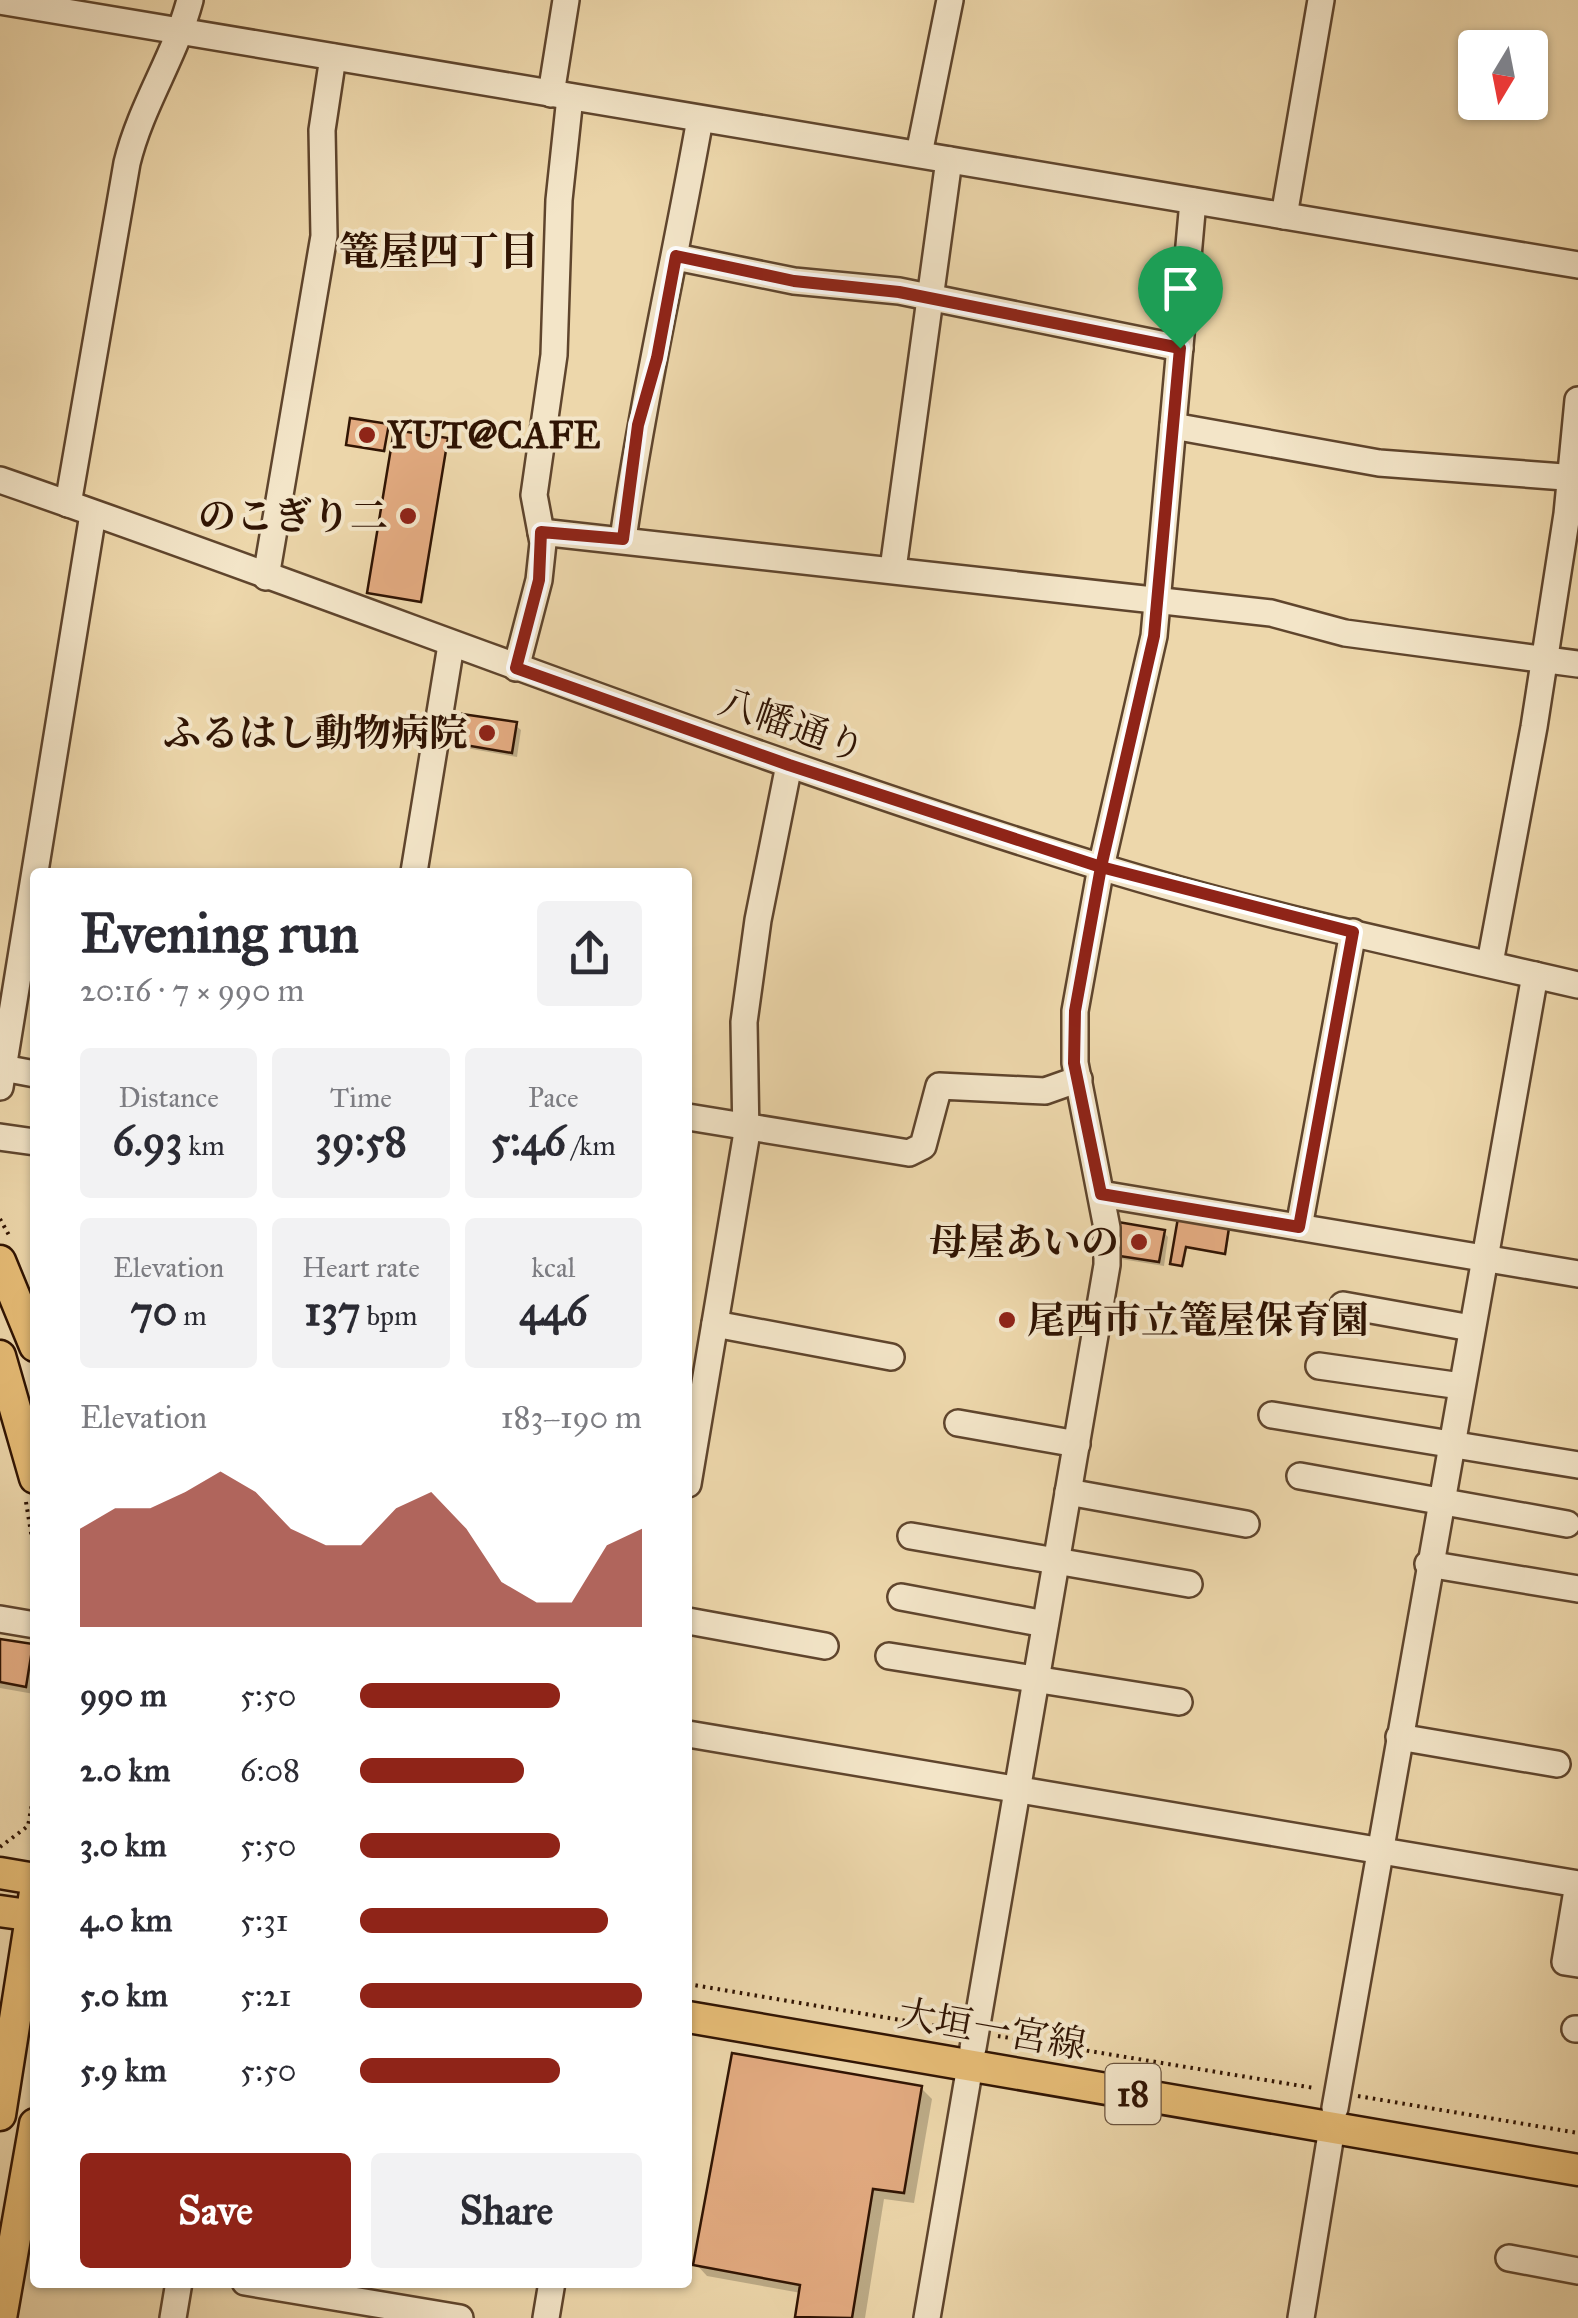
<!DOCTYPE html>
<meta charset="utf-8">
<style>
:root{--surface:#fff;--page:#f2f2f3;--text:#2b2b33;--muted:#7c7c81;--accent:#8f2418}
body{margin:0;font-family:"IM FELL Great Primer","Noto Serif JP",serif;background:var(--page);color:var(--text);height:100vh;display:flex;flex-direction:column;font-size:38px;white-space:nowrap}
*{box-sizing:border-box;margin:0}
p{font-size:32px;color:var(--muted)}
.icon{flex:none;width:55px;height:55px;fill:none;stroke:currentColor;stroke-width:2;stroke-linecap:round;stroke-linejoin:round}
.map{position:relative;flex:1;overflow:hidden}
.sheet{position:absolute;left:30px;top:868px;width:662px;height:1420px;display:flex;flex-direction:column;background:var(--surface);border-radius:10px;box-shadow:0 2px 8px #0004}
.sheet>*{flex:none}
.needle{width:65px;rotate:190deg}
.tools{position:absolute;left:1458px;top:30px;display:grid;gap:20px}
.tools a{display:grid;place-items:center;width:90px;height:90px;border-radius:10px;background:var(--surface);box-shadow:0 2px 8px #0004;font-size:50px}
.pin{position:absolute;display:grid;place-items:center;width:85px;height:85px;color:#fff;margin:-102px -42px;border-radius:50% 50% 50% 0;rotate:-45deg;box-shadow:0 0 10px #0007}
.pin .icon{rotate:45deg}
.round{display:grid;place-items:center;flex:none;width:105px;height:105px;border-radius:10px;background:var(--page)}
.overview{display:flex;align-items:center;justify-content:space-between;height:170px;padding:0 50px}
h1{font-size:55px;font-weight:800;line-height:75px}
.figures{display:grid;grid-template-columns:repeat(3,1fr);gap:15px;height:170px;padding:10px 50px}
.figures div{display:grid;align-content:center;border-radius:10px;background:var(--page);text-align:center}
.figures b{font-size:42px;font-weight:800}
.figures small{font-size:28px;font-weight:400}
.figures p{font-size:28px}
.chart{height:280px;padding:20px 50px}
.chart p{display:flex;justify-content:space-between}
.chart svg{width:100%;height:180px;margin-top:10px;fill:var(--accent);opacity:.7}
.primary-button{display:flex;gap:20px;margin-top:auto;padding:20px 50px}
.primary-button a{flex:1;height:115px;border-radius:10px;background:var(--accent);color:#fff;font-size:40px;font-weight:800;line-height:115px;text-align:center}
.primary-button a+a{background:var(--page);color:var(--text)}
ul{padding:0 50px;list-style:none;font-size:32px}
li{display:grid;grid-template-columns:160px 120px 1fr;align-items:center;height:75px}
li i{height:25px;border-radius:12px;background:var(--accent)}
.map>svg:first-child{display:block}
</style>
<div class="map">
<svg width="1578" height="2318" viewBox="0 0 1578 2318">
<rect width="100%" height="100%" fill="#edd7ab"/>
<filter id="stains"><feTurbulence type="fractalNoise" baseFrequency=".002" numOctaves="4"/><feColorMatrix values="0 0 0 0 .2 0 0 0 0 .09 0 0 0 0 .02 0 0 0 .5 -.17"/></filter>
<radialGradient id="worn" r=".72"><stop offset=".6" stop-color="#630" stop-opacity="0"/><stop offset="1" stop-color="#630" stop-opacity=".3"/></radialGradient>
<g fill="#0003">
<path d="M 387,427 L 386,452 L 349,445 Z"/>
<path d="M 446,441 L 423,602 L 372,594 Z"/>
<path d="M 515,725 L 521,730 L 517,757 L 466,748 L 461,743 Z"/>
<path d="M 1181,1215 L 1231,1225 L 1226,1255 L 1187,1248 L 1184,1266 L 1174,1264 Z"/>
<path d="M 1163,1232 L 1168,1237 L 1164,1266 L 1121,1259 L 1115,1254 Z"/>
<path d="M 0,1641 L 35,1649 L 34,1694 L 0,1688 Z"/>
<path d="M 921,2088 L 932,2099 L 914,2203 L 884,2199 L 865,2318 L 799,2318 L 801,2293 L 707,2276 L 696,2264 Z"/>
</g>
<g fill="#e3ab81" stroke="#301403" stroke-width="2.5">
<path d="M 350,418 L 389,424 L 384,451 L 346,445 Z"/>
<path d="M 394,430 L 448,438 L 421,602 L 367,593 Z"/>
<path d="M 462,714 L 517,722 L 512,753 L 459,744 Z"/>
<path d="M 1179,1212 L 1230,1221 L 1225,1254 L 1186,1247 L 1182,1266 L 1170,1264 Z"/>
<path d="M 1118,1222 L 1165,1230 L 1159,1262 L 1113,1255 Z"/>
<path d="M 0,1639 L 33,1644 L 26,1687 L 0,1682 Z"/>
<path d="M 732,2053 L 922,2086 L 904,2193 L 873,2189 L 852,2318 L 795,2317 L 800,2285 L 693,2265 Z"/>
</g>
<g fill="none" stroke-linecap="round" stroke-linejoin="round">
<g stroke="#5f452d" stroke-width="30">
<g id="minor">
<path d="M 0,1 L 1578,265"/>
<path d="M 551,94 L 566,0"/>
<path d="M 919,154 L 950,0"/>
<path d="M 1284,216 L 1321,0"/>
<path d="M 676,257 L 794,281 L 899,291 L 1180,348"/>
<path d="M 1173,426 L 1379,463 L 1578,478"/>
<path d="M 0,480 C 368,607 729,753 1101,867 C 1257,915 1419,948 1578,985"/>
<path d="M 68,504 L 127,163 C 141,105 175,57 190,0"/>
<path d="M 541,532 L 1271,613 L 1345,633 L 1578,664"/>
<path d="M 623,539 C 643,398 675,260 700,119"/>
<path d="M 893,569 L 949,160"/>
<path d="M 266,577 L 324,236 L 322,130 L 333,57"/>
<path d="M 516,668 L 539,580 L 543,543 L 534,495 L 554,355 L 559,200 L 570,97"/>
<path d="M 414,872 L 451,645"/>
<path d="M 1490,963 L 1534,727 L 1567,514 L 1578,400"/>
<path d="M 3,1068 L 35,1074"/>
<path d="M 0,1087 L 93,514"/>
<path d="M 688,1117 L 909,1153 L 923,1146 L 939,1086 L 1045,1091 L 1079,1079"/>
<path d="M 0,1137 L 35,1142"/>
<path d="M 1101,1194 L 1578,1274"/>
<path d="M 1299,1227 L 1353,932"/>
<path d="M 1343,1305 L 1471,1328"/>
<path d="M 715,1324 L 891,1357"/>
<path d="M 1319,1366 L 1461,1386"/>
<path d="M 1272,1415 L 1578,1465"/>
<path d="M 958,1423 L 1077,1444"/>
<path d="M 1300,1476 L 1567,1524"/>
<path d="M 688,1484 L 746,1138 L 744,1022 L 758,920 L 789,765"/>
<path d="M 1068,1492 L 1246,1524"/>
<path d="M 911,1536 L 1189,1584"/>
<path d="M 1428,1564 L 1578,1589"/>
<path d="M 901,1597 L 1045,1624"/>
<path d="M 0,1619 L 35,1625"/>
<path d="M 688,1621 L 825,1646"/>
<path d="M 889,1656 L 1179,1702"/>
<path d="M 688,1734 L 1578,1884 L 1565,1962 L 1578,1964"/>
<path d="M 1399,1737 L 1557,1764"/>
<path d="M 1575,2029 L 1578,2029"/>
<path d="M 973,2048 L 1107,1265 L 1107,1228 L 1075,1063 L 1075,1011 L 1101,867 L 1154,636 L 1193,201"/>
<path d="M 1335,2108 L 1535,975"/>
<path d="M 1509,2258 L 1578,2271"/>
<path d="M 245,2282 L 460,2318"/>
<path d="M 173,2318 L 179,2282"/>
<path d="M 546,2318 L 552,2282"/>
<path d="M 927,2318 L 970,2066"/>
<path d="M 1301,2318 L 1332,2128"/>
</g>
</g>
<g stroke="#301403" stroke-width="35">
<g id="major">
<path d="M 0,1261 L 35,1346"/>
<path d="M 0,1356 L 35,1478"/>
<path d="M 0,1873 L 35,1879"/>
<path d="M 0,1911 L 35,1916"/>
<path d="M 688,2017 L 1578,2170"/>
<path d="M 0,2115 L 35,1892"/>
<path d="M 1,2318 L 35,2124"/>
</g>
</g>
<g stroke="#301403" stroke-width="4" stroke-dasharray="2.5 5" stroke-linecap="butt">
<path d="M 0,1219 L 10,1237"/>
<path d="M 26,1502 L 35,1557"/>
<path d="M 0,1847 L 28,1826 L 35,1787"/>
<path d="M 688,1984 L 954,2029"/>
<path d="M 998,2036 L 1314,2088"/>
<path d="M 1358,2096 L 1578,2133"/>
</g>
<use href="#minor" stroke="#f3e5c8" stroke-width="25"/>
<use href="#major" stroke="#e6bc76" stroke-width="30"/>
</g>
<g fill="none" stroke-linecap="round" stroke-linejoin="round">
<g stroke="#fff" stroke-width="20">
<path id="route" d="M 1180,348 L 1154,636 L 1101,867 L 1075,1011 L 1074,1063 L 1101,1194 L 1299,1227 L 1353,932 L 1101,867 L 789,765 L 516,668 L 539,580 L 541,532 L 623,539 L 638,425 L 657,358 L 676,256 L 794,281 L 899,292 L 1180,348"/>
</g>
<use href="#route" stroke="#8f2418" stroke-width="12"/>
</g>
<g fill="#8f2418" stroke="#f3e5c8" stroke-width="4">
<circle cx="367" cy="435" r="10"/>
<circle cx="408" cy="516" r="10"/>
<circle cx="487" cy="733" r="10"/>
<circle cx="1139" cy="1242" r="10"/>
<circle cx="1007" cy="1320" r="10"/>
</g>
<g text-anchor="middle" dominant-baseline="central" stroke-width="8" stroke-linejoin="round" paint-order="stroke">
<rect fill="#f3e5c8" stroke="#6a533e" stroke-width="2.5" x="1105.5" y="2064" width="55" height="60" rx="8"/>
<g font-size="35" font-weight="bold" fill="#301403">
<text x="1133" y="2094">18</text>
</g>
<g font-size="38" font-weight="bold" fill="#301403" stroke="#f3e5c8" text-anchor="end">
<text x="387" y="435" text-anchor="start">YUT@CAFE</text>
<text x="388" y="516">のこぎり二</text>
<text x="467" y="733">ふるはし動物病院</text>
<text x="1119" y="1242">母屋あいの</text>
<text x="1027" y="1320" text-anchor="start">尾西市立篭屋保育園</text>
</g>
<g font-size="38" fill="#301403" stroke="#f3e5c8">
<text transform="translate(792 725) rotate(19)">八幡通り</text>
<text transform="translate(992 2029) rotate(10)">大垣一宮線</text>
</g>
<g font-size="40" font-weight="bold" fill="#301403" stroke="#f3e5c8">
<text x="439" y="251">篭屋四丁目</text>
</g>
</g>
<rect width="100%" height="100%" filter="url(#stains)"/>
<rect width="100%" height="100%" fill="url(#worn)"/>
</svg>
<div class="tools">
<a><svg class="needle" viewBox="-14 -14 28 28"><path d="M0-13l5 13h-10z" fill="#e53935"/><path d="M0 13l5-13h-10z" fill="#7c7c81"/></svg></a>
</div>
<div class="pin" style="left:1180px;top:348px;background:#1e9e55"><svg class="icon" aria-label="arrive" viewBox="0 0 24 24"><path d="M6 21V4h12l-3 4 3 4H6"/></svg></div>
<section class="sheet">
<div class="overview"><div><h1>Evening run</h1><p>20:16 · 7 × 990 m</p></div><a class="round"><svg class="icon" aria-label="share" viewBox="0 0 24 24"><path d="M12 15V3M7 8l5-5 5 5M5 13v7h14v-7"/></svg></a></div>
<div class="figures">
<div><p>Distance</p><b>6.93<small> km</small></b></div>
<div><p>Time</p><b>39:58</b></div>
<div><p>Pace</p><b>5:46<small> /km</small></b></div>
</div>
<div class="figures">
<div><p>Elevation</p><b>70<small> m</small></b></div>
<div><p>Heart rate</p><b>137<small> bpm</small></b></div>
<div><p>kcal</p><b>446</b></div>
</div>
<div class="chart"><p><span>Elevation</span>183–190 m</p>
<svg viewBox="0 0 160 44" preserveAspectRatio="none"><path d="M0 44V20L10 15L20 15L30 11L40 6L50 11L60 20L70 24L80 24L90 15L100 11L110 20L120 33L130 38L140 38L150 24L160 20V44z"/></svg>
</div>
<ul>
<li><b>990 m</b>5:50<i style="width:71%"></i></li>
<li><b>2.0 km</b>6:08<i style="width:58%"></i></li>
<li><b>3.0 km</b>5:50<i style="width:71%"></i></li>
<li><b>4.0 km</b>5:31<i style="width:88%"></i></li>
<li><b>5.0 km</b>5:21<i style="width:100%"></i></li>
<li><b>5.9 km</b>5:50<i style="width:71%"></i></li>
</ul>
<div class="primary-button"><a>Save</a><a>Share</a></div>
</section>
</div>
